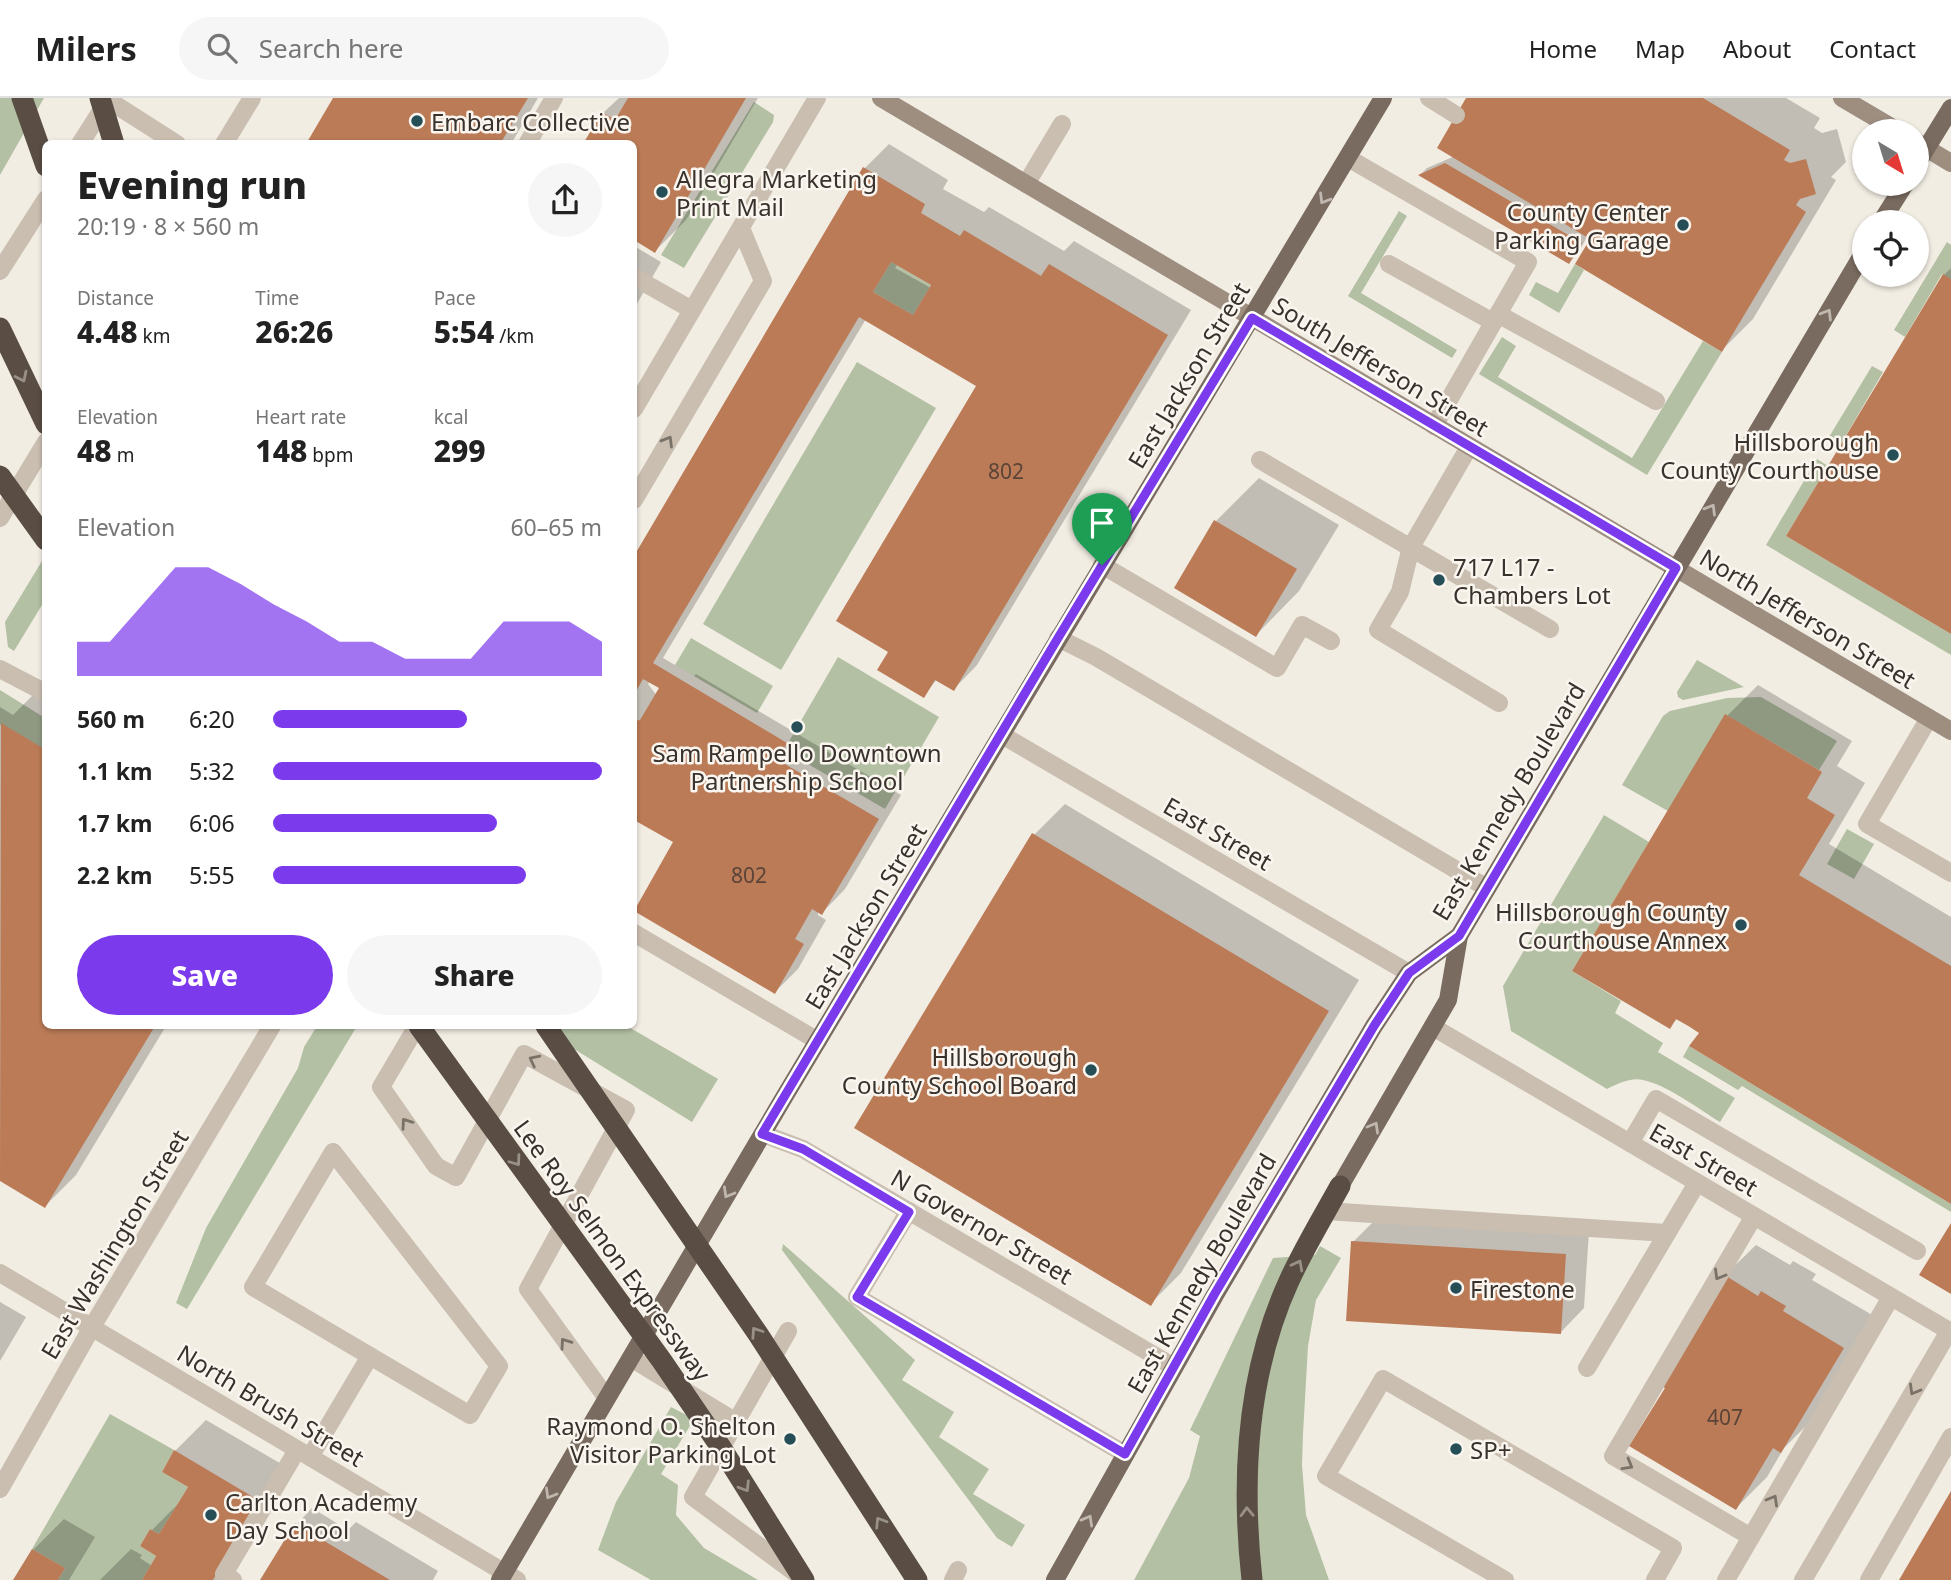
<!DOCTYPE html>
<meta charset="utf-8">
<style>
:root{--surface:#fff;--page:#f6f6f6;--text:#222;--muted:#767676;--line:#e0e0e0;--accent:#7c3aed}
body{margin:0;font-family:"Noto Sans",sans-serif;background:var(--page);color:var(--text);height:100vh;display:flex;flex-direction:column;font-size:26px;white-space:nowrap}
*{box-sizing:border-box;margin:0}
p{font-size:23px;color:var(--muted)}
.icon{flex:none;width:38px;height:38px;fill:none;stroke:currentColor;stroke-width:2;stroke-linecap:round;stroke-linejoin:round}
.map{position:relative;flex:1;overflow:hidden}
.drawer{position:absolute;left:42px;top:42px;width:595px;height:889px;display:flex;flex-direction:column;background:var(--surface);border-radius:10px;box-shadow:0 2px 5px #0004}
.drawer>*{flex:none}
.needle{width:46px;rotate:142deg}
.buttons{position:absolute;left:1852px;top:21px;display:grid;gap:14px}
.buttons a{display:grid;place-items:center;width:77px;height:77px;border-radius:50%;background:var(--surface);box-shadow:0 2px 5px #0004;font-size:35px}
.pin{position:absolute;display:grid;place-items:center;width:60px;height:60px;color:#fff;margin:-72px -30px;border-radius:50% 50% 50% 0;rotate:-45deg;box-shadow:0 0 7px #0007}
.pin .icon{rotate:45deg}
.round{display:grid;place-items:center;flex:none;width:74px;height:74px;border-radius:37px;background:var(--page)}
.overview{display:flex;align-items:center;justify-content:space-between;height:119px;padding:0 35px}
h1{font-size:38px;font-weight:800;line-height:52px}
.figures{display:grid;grid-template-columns:repeat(3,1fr);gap:10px;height:119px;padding:7px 35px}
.figures div{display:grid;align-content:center}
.figures b{font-size:30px;font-weight:800}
.figures small{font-size:19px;font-weight:400}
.figures p{font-size:19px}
.chart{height:196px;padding:14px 35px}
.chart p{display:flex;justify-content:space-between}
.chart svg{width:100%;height:126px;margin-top:7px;fill:var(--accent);opacity:.7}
.button{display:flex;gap:14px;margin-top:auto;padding:14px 35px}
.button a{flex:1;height:80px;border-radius:42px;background:var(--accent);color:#fff;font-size:28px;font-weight:800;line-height:80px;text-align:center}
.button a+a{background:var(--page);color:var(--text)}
ul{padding:0 35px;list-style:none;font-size:23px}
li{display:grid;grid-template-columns:112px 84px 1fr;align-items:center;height:52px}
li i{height:18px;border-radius:9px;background:var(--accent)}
header{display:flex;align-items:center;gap:42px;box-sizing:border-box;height:98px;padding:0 35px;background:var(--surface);border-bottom:2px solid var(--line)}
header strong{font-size:33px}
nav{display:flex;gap:38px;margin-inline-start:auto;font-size:24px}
.search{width:490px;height:63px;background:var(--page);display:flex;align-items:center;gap:18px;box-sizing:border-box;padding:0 24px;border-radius:38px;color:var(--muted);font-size:26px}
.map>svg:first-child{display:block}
</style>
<header>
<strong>Milers</strong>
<div class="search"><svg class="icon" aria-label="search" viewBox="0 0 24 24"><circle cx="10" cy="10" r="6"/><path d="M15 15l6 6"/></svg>Search here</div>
<nav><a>Home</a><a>Map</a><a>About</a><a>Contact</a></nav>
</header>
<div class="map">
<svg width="1951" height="1482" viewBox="0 0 1951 1482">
<rect width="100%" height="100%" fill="#f2ede3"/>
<g fill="#b3c0a3">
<path d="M 0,0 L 44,0 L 0,77 Z"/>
<path d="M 754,4 L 774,17 L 773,24 L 684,170 L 661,157 Z"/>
<path d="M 1399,113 L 1407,118 L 1361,195 L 1457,252 L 1452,260 L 1348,198 Z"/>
<path d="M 1947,144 L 1951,147 L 1951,181 L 1942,176 L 1905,239 L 1894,232 Z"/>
<path d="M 891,164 L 931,187 L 913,217 L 873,194 Z"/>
<path d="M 1575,166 L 1584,172 L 1559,215 L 1529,197 L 1536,184 L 1558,195 Z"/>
<path d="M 1502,239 L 1516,248 L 1498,279 L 1632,360 L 1703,243 L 1722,254 L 1647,377 L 1479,276 Z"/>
<path d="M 857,264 L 936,310 L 781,572 L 703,526 Z"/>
<path d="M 1872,268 L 1883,274 L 1841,346 L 1829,339 Z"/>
<path d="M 1817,361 L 1828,368 L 1786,438 L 1951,536 L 1951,557 L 1766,447 Z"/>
<path d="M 45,458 L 45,502 L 14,553 L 8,549 L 5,524 Z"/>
<path d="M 691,540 L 773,588 L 757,615 L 675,567 Z"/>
<path d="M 838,559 L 939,619 L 885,711 L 784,652 Z"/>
<path d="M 1697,562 L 1744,589 L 1683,602 L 1678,599 L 1677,594 Z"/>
<path d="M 0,592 L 45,620 L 45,652 L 1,626 L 0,628 Z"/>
<path d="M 1761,599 L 1837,643 L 1819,672 L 1726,617 L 1668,713 L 1622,687 L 1663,618 L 1670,613 L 1727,600 Z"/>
<path d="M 1604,717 L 1649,744 L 1572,873 L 1621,903 L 1615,915 L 1663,945 L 1658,954 L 1735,1000 L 1720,1024 C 1699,1011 1667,987 1643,982 C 1631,979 1617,986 1607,991 L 1511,933 L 1503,888 Z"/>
<path d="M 1847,731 L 1874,746 L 1854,781 L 1827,766 Z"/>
<path d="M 317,928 L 357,928 L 187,1211 L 176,1205 L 206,1130 L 298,970 L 304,949 Z"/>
<path d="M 537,928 L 627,928 L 718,981 L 692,1024 Z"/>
<path d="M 1689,948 L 1951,1106 L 1951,1114 L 1742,988 L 1738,992 L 1683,959 Z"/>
<path d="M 783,1146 L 915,1262 L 902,1282 L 954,1314 L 939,1339 L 989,1371 L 973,1396 L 1025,1427 L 1012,1449 L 997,1440 L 782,1152 Z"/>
<path d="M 1320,1148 L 1341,1160 L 1316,1202 L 1308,1248 L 1303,1336 L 1302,1367 L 1306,1417 L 1329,1482 L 1134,1482 L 1189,1380 L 1200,1338 L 1190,1332 L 1273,1160 L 1315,1157 Z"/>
<path d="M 671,1309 L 694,1321 L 661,1376 L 678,1387 L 676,1417 L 704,1450 L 758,1482 L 651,1482 L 598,1452 L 616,1404 Z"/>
<path d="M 110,1316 L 174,1352 L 162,1374 L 188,1389 L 159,1436 L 150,1431 L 140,1448 L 156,1458 L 142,1482 L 58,1482 L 65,1470 L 32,1451 Z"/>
</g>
<g fill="#0003" fill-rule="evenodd">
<path d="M 335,0 L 538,0 L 511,46 L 308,46 Z"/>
<path d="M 619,0 L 758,0 L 686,122 L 655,153 L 634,140 L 634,46 L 603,15 Z"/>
<path d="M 1469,0 L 1786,0 L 1820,20 L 1814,30 L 1822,35 L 1837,31 L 1846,64 L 1831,79 L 1836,82 L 1753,221 L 1722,252 L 1588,137 L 1577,157 L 1569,164 L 1420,77 L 1427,70 L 1455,58 Z"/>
<path d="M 889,46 L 948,82 L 943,91 L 984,114 L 989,109 L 1064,153 L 1074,143 L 1191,212 L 977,567 L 954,591 L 937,581 L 924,598 L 889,555 L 978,288 L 866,221 L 663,560 L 694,578 L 696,576 L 901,697 L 845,791 L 822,815 L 818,813 L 818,817 L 826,822 L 798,871 L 775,894 L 675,744 L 635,721 L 634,722 L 634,462 L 865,70 ZM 898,166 L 933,187 L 931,190 L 895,170 ZM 650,583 L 662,589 L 657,598 L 648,586 Z"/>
<path d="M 634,148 L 661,164 L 634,211 Z"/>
<path d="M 1951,170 L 1951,534 L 1944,177 Z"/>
<path d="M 1259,380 L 1339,427 L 1299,493 L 1256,537 L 1216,423 Z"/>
<path d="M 1758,587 L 1852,643 L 1837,668 L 1865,685 L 1829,746 L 1951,819 L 1951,1104 L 1701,935 L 1678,920 L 1669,929 L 1727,618 Z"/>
<path d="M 34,596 L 46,603 L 46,928 L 166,928 L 76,1077 L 45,1108 L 0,1081 L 0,609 L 13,617 Z"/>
<path d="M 1065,706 L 1359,882 L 1181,1175 L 1150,1206 L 1034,737 Z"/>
<path d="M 1377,1120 L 1589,1133 L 1584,1210 L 1561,1234 L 1353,1144 Z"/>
<path d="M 1756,1147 L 1790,1167 L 1793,1163 L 1816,1176 L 1812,1182 L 1874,1218 L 1812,1322 L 1784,1350 L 1767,1379 L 1736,1410 L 1667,1289 L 1725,1177 Z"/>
<path d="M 0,1204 L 26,1219 L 0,1263 Z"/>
<path d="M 206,1322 L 290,1371 L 224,1482 L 100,1482 L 131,1451 L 142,1457 L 140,1460 L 152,1468 L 159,1458 L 142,1448 L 152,1432 L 183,1401 L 190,1388 L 175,1353 Z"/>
<path d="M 312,1410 L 348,1432 L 356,1424 L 438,1473 L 433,1482 L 262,1482 L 297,1426 Z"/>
<path d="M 64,1421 L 95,1439 L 69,1482 L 15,1482 L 33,1452 Z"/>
</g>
<g fill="#bb7b57" fill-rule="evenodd">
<path d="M 333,0 L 528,0 L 500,46 L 306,46 Z"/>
<path d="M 628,0 L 746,0 L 655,155 L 634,142 L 634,46 L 583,46 L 602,14 L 615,22 Z"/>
<path d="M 1466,0 L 1703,0 L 1790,52 L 1784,62 L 1790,65 L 1806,61 L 1816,96 L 1800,101 L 1796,107 L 1806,114 L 1722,254 L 1575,166 L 1590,141 L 1437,50 Z"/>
<path d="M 1445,65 L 1582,145 L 1569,166 L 1418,77 Z"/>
<path d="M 863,69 L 925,106 L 921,115 L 960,138 L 964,132 L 1041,178 L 1049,166 L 1168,237 L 954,593 L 935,582 L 924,600 L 877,572 L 888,554 L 836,523 L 976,288 L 859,219 L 653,565 L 787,645 L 778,662 L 879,721 L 822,817 L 812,811 L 795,841 L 804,846 L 775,896 L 634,813 L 673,744 L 634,722 L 634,623 L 640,622 L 659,590 L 643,581 L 634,597 L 634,458 ZM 891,164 L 931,187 L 913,217 L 873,194 Z"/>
<path d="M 1943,176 L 1951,181 L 1951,536 L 1786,438 Z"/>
<path d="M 1214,422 L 1297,471 L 1256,539 L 1174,490 Z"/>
<path d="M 1725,616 L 1822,674 L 1807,700 L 1835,717 L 1799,777 L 1951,868 L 1951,1106 L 1689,948 L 1699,935 L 1690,929 L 1676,921 L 1670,931 L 1572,873 Z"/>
<path d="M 1,625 L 46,652 L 46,928 L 155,928 L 45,1110 L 0,1083 Z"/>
<path d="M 1032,735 L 1329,913 L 1151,1208 L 854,1030 Z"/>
<path d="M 1951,1125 L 1951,1196 L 1919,1177 Z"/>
<path d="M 1351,1143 L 1566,1156 L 1561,1236 L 1346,1223 Z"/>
<path d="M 1723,1176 L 1758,1198 L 1761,1193 L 1786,1208 L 1783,1213 L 1844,1250 L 1781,1355 L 1773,1350 L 1736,1412 L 1629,1348 L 1665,1290 L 1657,1286 Z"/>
<path d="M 174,1352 L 260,1403 L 213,1482 L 142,1482 L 156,1458 L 140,1448 L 150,1431 L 159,1436 L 188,1389 L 162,1374 Z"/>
<path d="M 1951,1393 L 1951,1482 L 1899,1482 Z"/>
<path d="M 295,1425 L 331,1447 L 390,1482 L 260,1482 Z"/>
<path d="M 32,1451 L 65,1470 L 58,1482 L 13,1482 Z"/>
</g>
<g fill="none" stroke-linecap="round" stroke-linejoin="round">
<g stroke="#c9beaf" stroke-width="18">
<path d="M 1429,0 L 1456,17"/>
<path d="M 80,46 L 108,2 L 177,46"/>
<path d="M 527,46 L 554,0"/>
<path d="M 1348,60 L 1528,164 L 1434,328"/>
<path d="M 1026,86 L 1062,26"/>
<path d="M 1389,166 L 1493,224"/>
<path d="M 0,173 L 46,101"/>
<path d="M 634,179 L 692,212"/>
<path d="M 1498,216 L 1656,303"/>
<path d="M 1469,349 L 1411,449 L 1400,494 L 1378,532 L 1499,605"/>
<path d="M 1260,362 L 1550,531"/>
<path d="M 634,402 L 763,183 L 741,130"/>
<path d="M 1102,467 L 1277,570 L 1302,527 L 1331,543"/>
<path d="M 1058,540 L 1096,559 L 1487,790"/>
<path d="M 0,571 L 46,595"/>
<path d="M 1929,620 L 1867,726 L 1951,775"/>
<path d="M 634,835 L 818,943"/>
<path d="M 417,928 L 381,989 L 436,1068 L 456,1079 L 524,956 L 626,1012 L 528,1191 L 606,1299"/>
<path d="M 1630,1045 L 1656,1001 L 1917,1153"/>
<path d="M 333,1054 L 499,1268 L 470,1317 L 253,1189 Z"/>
<path d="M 909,1113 L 857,1199 L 1125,1356"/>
<path d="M 1326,1113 L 1667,1135"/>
<path d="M 788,1233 L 693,1399 L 798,1477"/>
<path d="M 631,1260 L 736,1324"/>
<path d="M 1587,1270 L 1697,1085"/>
<path d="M 310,1359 L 370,1258"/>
<path d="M 1751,1439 L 1613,1358 L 1754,1118"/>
<path d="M 233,1482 L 224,1476 L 297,1352"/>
<path d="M 953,1482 L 958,1472"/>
<path d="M 1505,1482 L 1326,1378 L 1383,1281 L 1673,1450 L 1655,1482"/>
<path d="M 1726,1482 L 1891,1199"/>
<path d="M 1803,1482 L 1949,1233"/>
<path d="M 1869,1482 L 1951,1339"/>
</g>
<g stroke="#c9beaf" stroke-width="18">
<path d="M 224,46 L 252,0"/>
<path d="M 634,311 L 817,0"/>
<path d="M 0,420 L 46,344"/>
<path d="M 1002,637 L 1409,875"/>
<path d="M 1433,929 L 1951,1234"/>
<path d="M 763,1036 L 803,1051 L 1174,1269"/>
<path d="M 0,1175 L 517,1482"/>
<path d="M 0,1391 L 92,1229 L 272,928"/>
</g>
<g stroke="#9d8e80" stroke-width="18">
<path d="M 881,0 L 1951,633"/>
<path d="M 1842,0 L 1898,33"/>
<path d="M 1916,44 L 1951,65"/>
</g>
<g stroke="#796b5f" stroke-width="18">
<path d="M 1916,67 L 1951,10"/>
<path d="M 1881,124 L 1905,86"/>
<path d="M 1340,1088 L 1448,902 L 1459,838"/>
<path d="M 500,1482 L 786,996 L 1383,0"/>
<path d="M 1055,1482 L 1215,1197 L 1374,928 L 1409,875 L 1459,838 L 1864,154"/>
</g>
<g stroke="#594d44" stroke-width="21">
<path d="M 22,0 L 46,68"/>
<path d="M 100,0 L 114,46"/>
<path d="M 0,230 L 46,326"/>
<path d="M 0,378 L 46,442"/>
<path d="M 419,928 L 662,1263 L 722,1351 L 804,1482"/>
<path d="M 546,928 L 758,1236 L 917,1482"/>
<path d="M 1252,1482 C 1241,1381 1246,1277 1289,1183 C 1304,1150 1323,1119 1340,1088"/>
</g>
</g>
<defs><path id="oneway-chevron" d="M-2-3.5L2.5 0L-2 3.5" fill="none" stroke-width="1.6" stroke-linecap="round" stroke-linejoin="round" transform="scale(1.75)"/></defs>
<g stroke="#c0b7ae">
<use href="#oneway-chevron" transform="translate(1324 101) rotate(121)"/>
<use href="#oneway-chevron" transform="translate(1827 216) rotate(-59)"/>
<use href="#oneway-chevron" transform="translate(1711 411) rotate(-59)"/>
<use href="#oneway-chevron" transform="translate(1374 1029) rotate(-60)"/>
<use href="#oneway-chevron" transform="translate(728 1095) rotate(120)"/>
<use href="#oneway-chevron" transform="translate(550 1396) rotate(120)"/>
<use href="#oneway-chevron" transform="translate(1088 1422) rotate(-61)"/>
</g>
<g stroke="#999188">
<use href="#oneway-chevron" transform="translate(22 279) rotate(64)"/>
<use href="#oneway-chevron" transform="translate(516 1063) rotate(54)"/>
<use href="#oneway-chevron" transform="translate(1298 1167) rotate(-62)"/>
<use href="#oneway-chevron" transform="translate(756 1234) rotate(-124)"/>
<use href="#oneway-chevron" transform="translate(745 1389) rotate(58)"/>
<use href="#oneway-chevron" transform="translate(1247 1414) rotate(-92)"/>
<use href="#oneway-chevron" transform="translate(880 1424) rotate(-122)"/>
</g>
<g stroke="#7a7167">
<use href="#oneway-chevron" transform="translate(668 343) rotate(-59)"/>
<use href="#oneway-chevron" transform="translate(534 962) rotate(-153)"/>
<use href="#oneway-chevron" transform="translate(406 1025) rotate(-125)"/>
<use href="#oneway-chevron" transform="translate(1719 1177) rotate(120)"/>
<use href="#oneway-chevron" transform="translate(565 1245) rotate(-125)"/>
<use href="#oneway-chevron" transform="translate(1914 1292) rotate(120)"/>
<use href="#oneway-chevron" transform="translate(1628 1367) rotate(30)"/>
<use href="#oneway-chevron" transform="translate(1773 1402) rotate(-60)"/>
</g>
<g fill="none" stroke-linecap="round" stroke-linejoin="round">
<g stroke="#fff" stroke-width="14">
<path id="route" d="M 1252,220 L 1676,470 L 1459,838 L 1409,875 L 1374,928 L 1214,1197 L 1125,1356 L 857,1199 L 909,1114 L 803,1051 L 762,1036 L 1058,540 Z"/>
</g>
<use href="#route" stroke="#7c3aed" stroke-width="9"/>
</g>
<g fill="#254e57" stroke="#faf6ef" stroke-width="2.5">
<circle cx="417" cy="23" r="7"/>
<circle cx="662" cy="94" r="7"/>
<circle cx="1683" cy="127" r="7"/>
<circle cx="1893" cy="357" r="7"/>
<circle cx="1439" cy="482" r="7"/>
<circle cx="797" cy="629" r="7"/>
<circle cx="1741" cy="827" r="7"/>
<circle cx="1091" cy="972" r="7"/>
<circle cx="1456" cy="1190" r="7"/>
<circle cx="790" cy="1341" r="7"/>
<circle cx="1456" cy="1351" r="7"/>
<circle cx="211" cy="1417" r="7"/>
</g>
<g text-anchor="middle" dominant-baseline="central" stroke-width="5" stroke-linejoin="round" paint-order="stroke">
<g font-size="21" fill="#5a4437">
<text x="1006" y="373">802</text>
<text x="749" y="777">802</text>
<text x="1725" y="1319">407</text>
</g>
<g font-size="24" fill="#39322c" stroke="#faf6ef" text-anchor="start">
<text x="431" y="23">Embarc Collective</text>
<text x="676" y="80">Allegra Marketing<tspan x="676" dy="28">Print Mail</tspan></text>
<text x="1669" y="113" text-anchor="end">County Center<tspan x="1669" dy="28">Parking Garage</tspan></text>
<text x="1879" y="343" text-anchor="end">Hillsborough<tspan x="1879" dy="28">County Courthouse</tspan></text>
<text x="1453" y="468">717 L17 -<tspan x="1453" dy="28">Chambers Lot</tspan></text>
<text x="797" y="654" text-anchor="middle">Sam Rampello Downtown<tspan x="797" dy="28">Partnership School</tspan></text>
<text x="1727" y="813" text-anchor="end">Hillsborough County<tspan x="1727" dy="28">Courthouse Annex</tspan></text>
<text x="1077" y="958" text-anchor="end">Hillsborough<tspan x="1077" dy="28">County School Board</tspan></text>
<text x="1470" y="1190">Firestone</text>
<text x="776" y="1327" text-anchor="end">Raymond O. Shelton<tspan x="776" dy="28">Visitor Parking Lot</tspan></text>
<text x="1470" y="1351">SP+</text>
<text x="225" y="1403">Carlton Academy<tspan x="225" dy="28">Day School</tspan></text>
</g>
<g font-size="24" fill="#39322c" stroke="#faf6ef">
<text transform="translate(1381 268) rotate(31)">South Jefferson Street</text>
<text transform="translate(1188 277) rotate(-59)">East Jackson Street</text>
<text transform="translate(1808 520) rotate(31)">North Jefferson Street</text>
<text transform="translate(1508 703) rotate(-59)">East Kennedy Boulevard</text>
<text transform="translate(1218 735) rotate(30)">East Street</text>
<text transform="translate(865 818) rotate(-59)">East Jackson Street</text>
<text transform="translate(1704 1061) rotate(30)">East Street</text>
<text transform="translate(982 1128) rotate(30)">N Governor Street</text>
<text transform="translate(114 1146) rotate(-59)">East Washington Street</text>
<text transform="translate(613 1152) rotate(54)">Lee Roy Selmon Expressway</text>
<text transform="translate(1201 1175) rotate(-60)">East Kennedy Boulevard</text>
<text transform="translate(271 1307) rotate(31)">North Brush Street</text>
</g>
</g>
</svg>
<div class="buttons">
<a><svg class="needle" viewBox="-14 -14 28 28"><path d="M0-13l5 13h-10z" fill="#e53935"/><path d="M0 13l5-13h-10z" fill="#767676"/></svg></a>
<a><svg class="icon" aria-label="locate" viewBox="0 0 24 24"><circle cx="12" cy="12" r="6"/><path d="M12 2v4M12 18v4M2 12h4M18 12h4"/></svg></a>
</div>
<div class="pin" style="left:1102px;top:467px;background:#1e9e55"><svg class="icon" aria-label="arrive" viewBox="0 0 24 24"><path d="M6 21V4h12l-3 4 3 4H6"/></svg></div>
<section class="drawer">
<div class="overview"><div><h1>Evening run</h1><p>20:19 · 8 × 560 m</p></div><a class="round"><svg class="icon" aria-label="share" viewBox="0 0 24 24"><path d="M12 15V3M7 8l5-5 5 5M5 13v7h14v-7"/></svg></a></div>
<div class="figures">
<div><p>Distance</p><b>4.48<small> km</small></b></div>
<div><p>Time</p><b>26:26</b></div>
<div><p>Pace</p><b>5:54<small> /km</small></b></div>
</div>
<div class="figures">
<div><p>Elevation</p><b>48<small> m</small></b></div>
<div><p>Heart rate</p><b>148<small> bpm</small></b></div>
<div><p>kcal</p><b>299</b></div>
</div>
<div class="chart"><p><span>Elevation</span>60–65 m</p>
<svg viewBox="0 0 160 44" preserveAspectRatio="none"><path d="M0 44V32L10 32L20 19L30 6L40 6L50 12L60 19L70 25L80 32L90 32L100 38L110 38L120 38L130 25L140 25L150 25L160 32V44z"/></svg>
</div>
<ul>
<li><b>560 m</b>6:20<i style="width:59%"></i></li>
<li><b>1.1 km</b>5:32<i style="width:100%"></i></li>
<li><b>1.7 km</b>6:06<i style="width:68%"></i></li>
<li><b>2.2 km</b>5:55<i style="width:77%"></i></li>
</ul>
<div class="button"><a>Save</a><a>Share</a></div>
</section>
</div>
